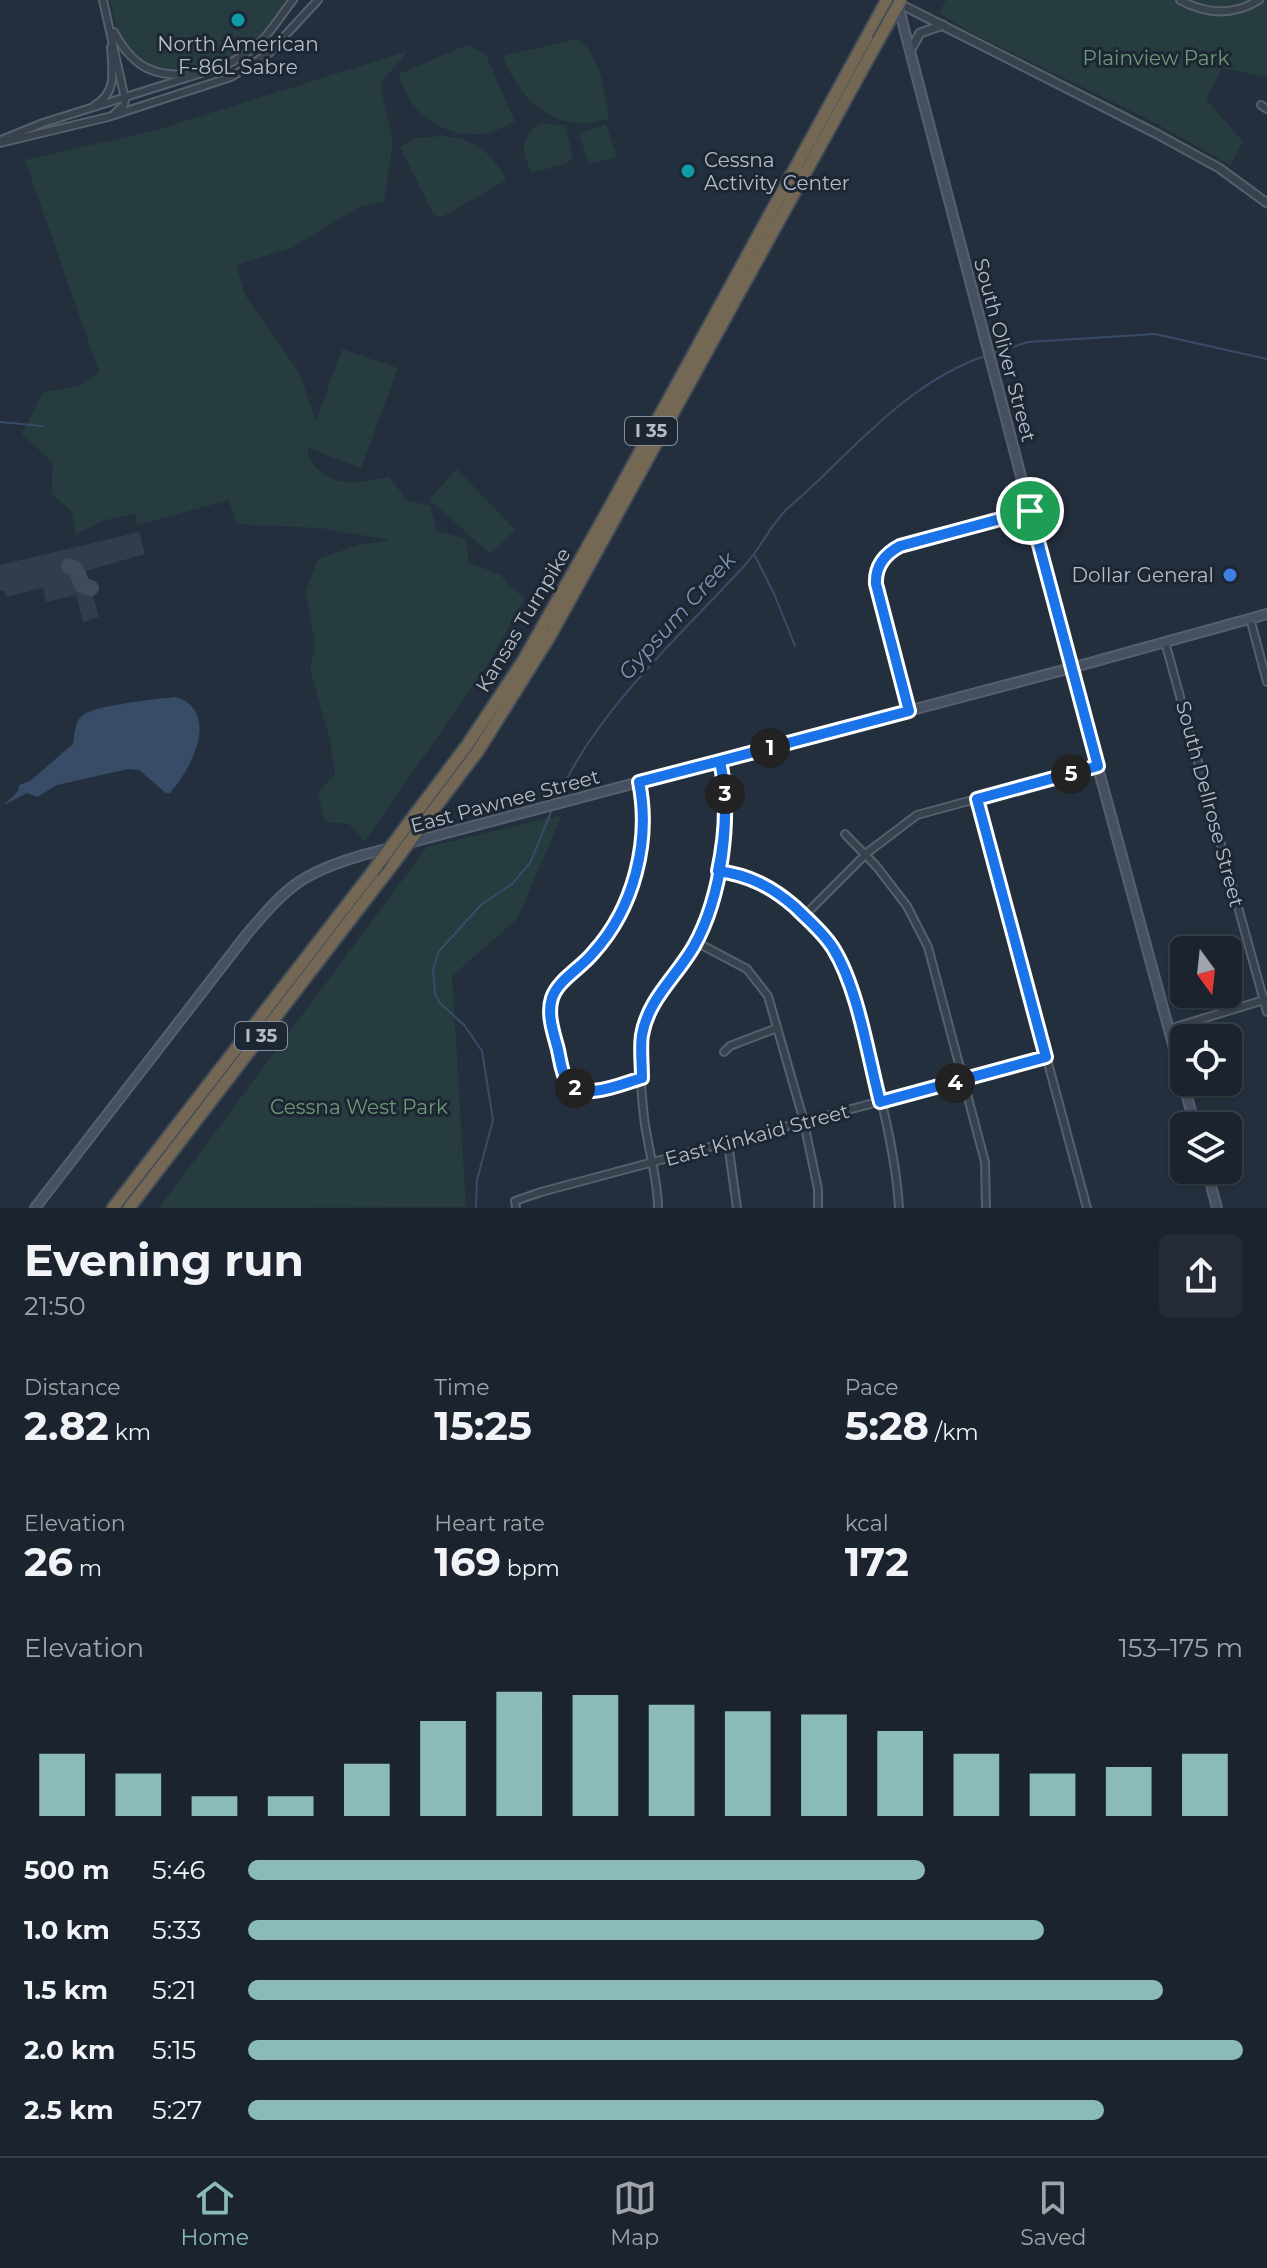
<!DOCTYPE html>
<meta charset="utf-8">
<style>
:root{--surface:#1b232e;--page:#242b36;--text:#f1f3f6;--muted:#a0a4aa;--line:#39404a;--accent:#8bbbb9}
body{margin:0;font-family:Montserrat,sans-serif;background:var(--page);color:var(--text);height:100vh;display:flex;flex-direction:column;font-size:30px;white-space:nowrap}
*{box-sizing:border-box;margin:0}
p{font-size:26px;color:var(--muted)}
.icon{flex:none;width:44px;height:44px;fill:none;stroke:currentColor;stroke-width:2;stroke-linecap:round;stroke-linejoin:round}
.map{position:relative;height:1208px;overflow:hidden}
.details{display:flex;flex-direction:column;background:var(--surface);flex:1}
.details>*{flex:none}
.needle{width:52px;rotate:165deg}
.tools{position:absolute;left:1170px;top:936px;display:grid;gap:16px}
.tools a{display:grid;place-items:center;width:72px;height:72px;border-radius:12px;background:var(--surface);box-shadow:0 2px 6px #0004,0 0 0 2px var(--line);font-size:40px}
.pin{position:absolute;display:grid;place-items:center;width:68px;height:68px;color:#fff;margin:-34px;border:4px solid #fff;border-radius:50%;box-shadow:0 2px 8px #0007}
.km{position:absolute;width:40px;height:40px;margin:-20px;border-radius:50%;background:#222;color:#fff;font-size:22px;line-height:40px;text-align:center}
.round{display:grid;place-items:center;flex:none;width:84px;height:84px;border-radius:12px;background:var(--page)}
.headline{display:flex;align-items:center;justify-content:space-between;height:136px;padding:0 24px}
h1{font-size:44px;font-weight:700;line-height:60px}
.figures{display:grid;grid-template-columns:repeat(3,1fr);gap:12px;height:136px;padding:8px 24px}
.figures div{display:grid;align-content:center}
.figures b{font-size:40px;font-weight:700}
.figures small{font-size:22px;font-weight:400}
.figures p{font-size:22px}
.chart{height:224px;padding:16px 24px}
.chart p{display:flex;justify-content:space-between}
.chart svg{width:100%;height:144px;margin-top:8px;stroke:var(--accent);stroke-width:6}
ul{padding:0 24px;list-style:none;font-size:26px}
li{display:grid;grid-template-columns:128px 96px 1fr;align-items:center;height:60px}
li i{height:20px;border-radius:10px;background:var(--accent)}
.menu{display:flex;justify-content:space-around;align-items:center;height:112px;border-top:2px solid var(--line);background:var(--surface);font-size:22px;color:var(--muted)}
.menu a{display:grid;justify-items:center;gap:4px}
.menu .active{color:var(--accent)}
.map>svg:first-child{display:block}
</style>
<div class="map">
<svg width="1267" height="1208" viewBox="0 0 1267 1208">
<rect width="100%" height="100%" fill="#242f3e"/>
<path fill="#323c4b" d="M 139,532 L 145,554 L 86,571 L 99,617 L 83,622 L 76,595 L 46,602 L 43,588 L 6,597 L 4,590 L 0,591 L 0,565 Z"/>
<g fill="#263c3f">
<path d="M 110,0 L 286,0 C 281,9 277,19 271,27 C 242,67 160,93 126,47 C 116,34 114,15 110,0 Z"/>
<path d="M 946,0 L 1267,0 L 1267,77 L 1222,68 L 1206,99 L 1243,142 L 1230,165 L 1153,122 L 968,31 L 939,13 Z"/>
<path d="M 578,39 C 602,57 604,90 609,118 C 560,138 518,100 503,56 Z"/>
<path d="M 467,45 L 485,53 L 515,122 C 503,127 492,133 479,134 C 441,137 407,111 399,74 Z"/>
<path d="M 408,51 L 380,84 L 393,142 L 384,201 L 359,207 L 291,248 L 236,265 L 245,295 L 300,374 L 316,421 L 342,349 L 398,368 L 361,468 L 308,448 C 308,459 311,462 319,470 C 339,489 364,481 389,477 L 407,500 L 430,506 L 437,531 L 466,539 L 469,563 L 500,574 L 509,586 L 525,598 L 488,664 L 365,841 L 349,824 L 325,822 L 318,793 L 335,774 L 330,740 L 310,669 L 315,645 L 306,591 L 318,559 L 358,545 L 390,540 L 320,528 L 236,524 L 229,500 L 137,525 L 135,514 L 105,520 L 76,535 L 72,512 L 51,493 L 53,463 L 22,434 L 43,392 L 80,386 L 99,372 L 25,160 L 157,130 Z"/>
<path d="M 540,124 L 565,125 L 573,156 L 568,163 L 532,173 C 521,150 518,140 540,124 Z"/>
<path d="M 606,124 L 617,157 L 589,164 L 579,134 Z"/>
<path d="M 443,136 C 475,139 491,152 506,180 L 442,217 L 434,215 L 400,147 L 417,138 Z"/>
<path d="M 457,469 L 515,530 L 490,554 L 429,499 Z"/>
<path d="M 562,815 L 517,919 L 452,976 L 466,1207 L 159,1208 L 427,847 Z"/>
</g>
<path fill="#394c67" d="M 176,697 C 222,712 190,771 170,793 L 166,793 L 139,770 L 128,769 L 57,785 L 37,797 L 27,793 L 4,805 L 18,791 L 19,785 L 30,781 L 73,744 C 75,734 74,722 83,715 C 96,705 157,699 176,697 Z"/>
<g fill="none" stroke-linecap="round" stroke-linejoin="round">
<g stroke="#394c67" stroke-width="2">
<path d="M 994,353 L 1028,342 L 1155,334 L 1267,359"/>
<path d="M 0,422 L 43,426"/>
<path d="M 755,556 L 775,596 L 795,646"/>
<path d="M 556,801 C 595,711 681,635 746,564 C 761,547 770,526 786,510 C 798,499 810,489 822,477 C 870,430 922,376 988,355"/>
<path d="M 476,1208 L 477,1180 L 493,1120 L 482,1051 L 464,1025 L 440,1003 L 435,994 L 433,969 L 439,951 L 481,905 L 512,884 L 530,863 L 553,807"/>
</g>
<path stroke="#3f4a5a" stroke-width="16" d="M 69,566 L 76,570 L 82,585 L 91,588"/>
<g stroke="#565f6c" stroke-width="10">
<g id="minor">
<path d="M 103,0 L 125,99 L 124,105 L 115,113"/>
<path d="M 1180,0 C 1206,14 1233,16 1259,0"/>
<path d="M 114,32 C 133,68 155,78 196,74"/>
<path d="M 95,105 C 118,92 112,70 111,47"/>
<path d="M 1261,105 L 1267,109"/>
<path d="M 1,140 L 43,123 L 224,66 C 266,45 266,35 293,0"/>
<path d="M 0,143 L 108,117 L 231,77 L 268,54 L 318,0"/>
<path d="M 1250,618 L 1267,682"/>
<path d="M 1165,642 L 1267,1012"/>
<path d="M 909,711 L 876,584 C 875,566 885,554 900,546 L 1030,511"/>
<path d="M 639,782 C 652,845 631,913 588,960 C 575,973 556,982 552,1001 C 546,1023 558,1052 565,1073 C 576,1106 619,1084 642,1078"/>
<path d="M 977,799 L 1087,1208"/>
<path d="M 845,834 L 877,867 L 907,906 L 928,947 L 985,1162 L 986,1208"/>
<path d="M 718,871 C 764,877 806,908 832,947 C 845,967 851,993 858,1016 C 876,1078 895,1144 899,1208"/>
<path d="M 804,916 L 868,852 L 917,815 L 1098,766"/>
<path d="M 696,942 L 747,969 L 768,996 L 803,1118 L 818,1189 L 818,1208"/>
<path d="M 1169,1029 L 1267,999"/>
<path d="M 724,1052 L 730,1046 L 777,1028"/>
<path d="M 728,1143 L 737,1208"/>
<path d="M 516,1208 L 515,1201 L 541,1192 L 1046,1057"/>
<path d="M 658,1208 C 658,1183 651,1160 647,1136 C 642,1112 639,1064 641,1039 C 644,1005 673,977 691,950 C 721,905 732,814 720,761"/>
</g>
</g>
<g stroke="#565f6c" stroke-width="11">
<g id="tertiary">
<path d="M 898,3 L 1157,134 L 1219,168 L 1267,203"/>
<path d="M 910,51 L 920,33 L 943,25"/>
</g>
</g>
<g stroke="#565f6c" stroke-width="12">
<g id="secondary">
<path d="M 898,5 L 1071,668 L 1195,1126"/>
<path d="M 1207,1170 L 1217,1208"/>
<path d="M 35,1208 L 247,934 C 288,886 301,873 363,855 L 1071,668 L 1267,614"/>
</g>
</g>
<g stroke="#434c59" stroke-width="15">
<g id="motorway">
<path d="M 428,817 L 478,751 L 550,636 L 878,41"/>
<path d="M 410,821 L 468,744 L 523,661 L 601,523 L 887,0"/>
<path d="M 113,1208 L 373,871"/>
<path d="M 129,1208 L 393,864"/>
</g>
</g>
<use href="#minor" stroke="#38414e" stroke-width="6"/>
<use href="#tertiary" stroke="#38414e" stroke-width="7"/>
<use href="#secondary" stroke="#465061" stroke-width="8"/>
<use href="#motorway" stroke="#746855" stroke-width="11"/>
<g stroke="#434c59" stroke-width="15" stroke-linecap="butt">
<g id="motorway-bridge">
<path d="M 878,41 L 901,0"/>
<path d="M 393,864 L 428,817"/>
<path d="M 373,871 L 410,821"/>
</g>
</g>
<use href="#motorway-bridge" stroke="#746855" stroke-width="11"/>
</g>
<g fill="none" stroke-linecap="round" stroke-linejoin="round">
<g stroke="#fff" stroke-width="16">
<path id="route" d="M 1030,511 L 900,546 C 885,554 875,566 876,584 L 909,711 L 720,761 C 732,817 722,896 694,946 C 677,976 648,999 642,1035 C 640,1048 642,1064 642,1078 C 623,1083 582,1103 567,1081 C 561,1073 560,1056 557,1046 C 553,1031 547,1014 552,998 C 558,980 581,968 593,953 C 634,908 651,841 639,782 L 720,761 C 728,798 726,834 718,871 C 749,875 772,887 795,907 C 808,920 823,932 833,948 C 858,988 868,1056 880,1102 L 1046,1057 L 977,799 L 1098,766 L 1030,511"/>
</g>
<use href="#route" stroke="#1a73e8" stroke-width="10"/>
</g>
<g fill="#0f9aa8" stroke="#1d2633" stroke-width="3">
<circle cx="238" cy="20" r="8"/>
<circle cx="688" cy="171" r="8"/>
</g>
<circle fill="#3f7fe0" stroke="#1d2633" stroke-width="3" cx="1230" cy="575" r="8"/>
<g text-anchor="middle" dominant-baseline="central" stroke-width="6" stroke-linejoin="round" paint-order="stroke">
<g fill="#1d2633" stroke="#878f9c" stroke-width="2">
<rect x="625" y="417" width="52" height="28" rx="6"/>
<rect x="235" y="1022" width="52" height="28" rx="6"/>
</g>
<g font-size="18" font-weight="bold" fill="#b4bcc9">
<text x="651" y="431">I 35</text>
<text x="261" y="1036">I 35</text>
</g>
<g font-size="20" fill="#b4bcc9" stroke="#1d2633">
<text x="238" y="44">North American<tspan x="238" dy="23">F-86L Sabre</tspan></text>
<text x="704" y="160" text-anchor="start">Cessna<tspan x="704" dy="23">Activity Center</tspan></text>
<text x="1214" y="575" text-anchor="end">Dollar General</text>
</g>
<g font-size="20" fill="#6b9a76" stroke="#1d2633">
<text x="1156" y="58">Plainview Park</text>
<text x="359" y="1107">Cessna West Park</text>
</g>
<g font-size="20" fill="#b4bcc9" stroke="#1d2633">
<text transform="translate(1005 350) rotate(75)">South Oliver Street</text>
<text transform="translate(523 620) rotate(-59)">Kansas Turnpike</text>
<text transform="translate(505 801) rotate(-15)">East Pawnee Street</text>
<text transform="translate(1210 804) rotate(75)">South Dellrose Street</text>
<text transform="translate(757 1135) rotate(-15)">East Kinkaid Street</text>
</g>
<g font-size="22" font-style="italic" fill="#7c92b1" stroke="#1d2633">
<text transform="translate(677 616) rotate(-48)">Gypsum Creek</text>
</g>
</g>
</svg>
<div class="tools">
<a><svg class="needle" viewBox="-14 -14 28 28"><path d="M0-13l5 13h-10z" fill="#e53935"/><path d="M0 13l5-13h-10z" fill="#a0a4aa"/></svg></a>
<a><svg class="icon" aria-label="locate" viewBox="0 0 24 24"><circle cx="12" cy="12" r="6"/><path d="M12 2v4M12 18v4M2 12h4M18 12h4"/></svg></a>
<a><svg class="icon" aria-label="layers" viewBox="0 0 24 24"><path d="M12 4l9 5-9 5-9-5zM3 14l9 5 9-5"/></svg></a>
</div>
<div class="pin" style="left:1030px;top:511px;background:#1e9e55"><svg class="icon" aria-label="arrive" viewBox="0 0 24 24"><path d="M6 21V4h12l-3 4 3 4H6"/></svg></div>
<b class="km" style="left:770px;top:748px">1</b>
<b class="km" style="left:575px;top:1088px">2</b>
<b class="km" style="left:725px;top:794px">3</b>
<b class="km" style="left:955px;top:1083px">4</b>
<b class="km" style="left:1071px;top:774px">5</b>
</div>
<section class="details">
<div class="headline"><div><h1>Evening run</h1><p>21:50</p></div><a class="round"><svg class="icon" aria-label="share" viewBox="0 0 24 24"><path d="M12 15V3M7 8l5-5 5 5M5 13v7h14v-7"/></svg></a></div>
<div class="figures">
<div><p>Distance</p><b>2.82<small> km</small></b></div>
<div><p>Time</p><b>15:25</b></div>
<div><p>Pace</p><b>5:28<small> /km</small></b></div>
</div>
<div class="figures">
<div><p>Elevation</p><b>26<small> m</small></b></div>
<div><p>Heart rate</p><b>169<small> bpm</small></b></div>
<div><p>kcal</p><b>172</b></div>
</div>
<div class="chart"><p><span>Elevation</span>153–175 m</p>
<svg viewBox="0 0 160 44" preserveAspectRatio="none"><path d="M5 44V25M15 44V31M25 44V38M35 44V38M45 44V28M55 44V15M65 44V6M75 44V7M85 44V10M95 44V12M105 44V13M115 44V18M125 44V25M135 44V31M145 44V29M155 44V25"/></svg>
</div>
<ul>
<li><b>500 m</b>5:46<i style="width:68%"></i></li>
<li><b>1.0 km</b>5:33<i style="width:80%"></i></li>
<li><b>1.5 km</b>5:21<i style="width:92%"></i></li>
<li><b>2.0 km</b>5:15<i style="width:100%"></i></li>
<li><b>2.5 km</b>5:27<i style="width:86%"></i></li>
</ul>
</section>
<nav class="menu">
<a class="active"><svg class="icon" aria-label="home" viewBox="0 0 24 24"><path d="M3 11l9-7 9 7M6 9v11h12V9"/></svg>Home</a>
<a><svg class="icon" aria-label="map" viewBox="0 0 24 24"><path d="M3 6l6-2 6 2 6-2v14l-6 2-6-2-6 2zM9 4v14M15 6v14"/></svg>Map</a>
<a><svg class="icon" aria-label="saved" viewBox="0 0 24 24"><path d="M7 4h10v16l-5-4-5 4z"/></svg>Saved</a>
</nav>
